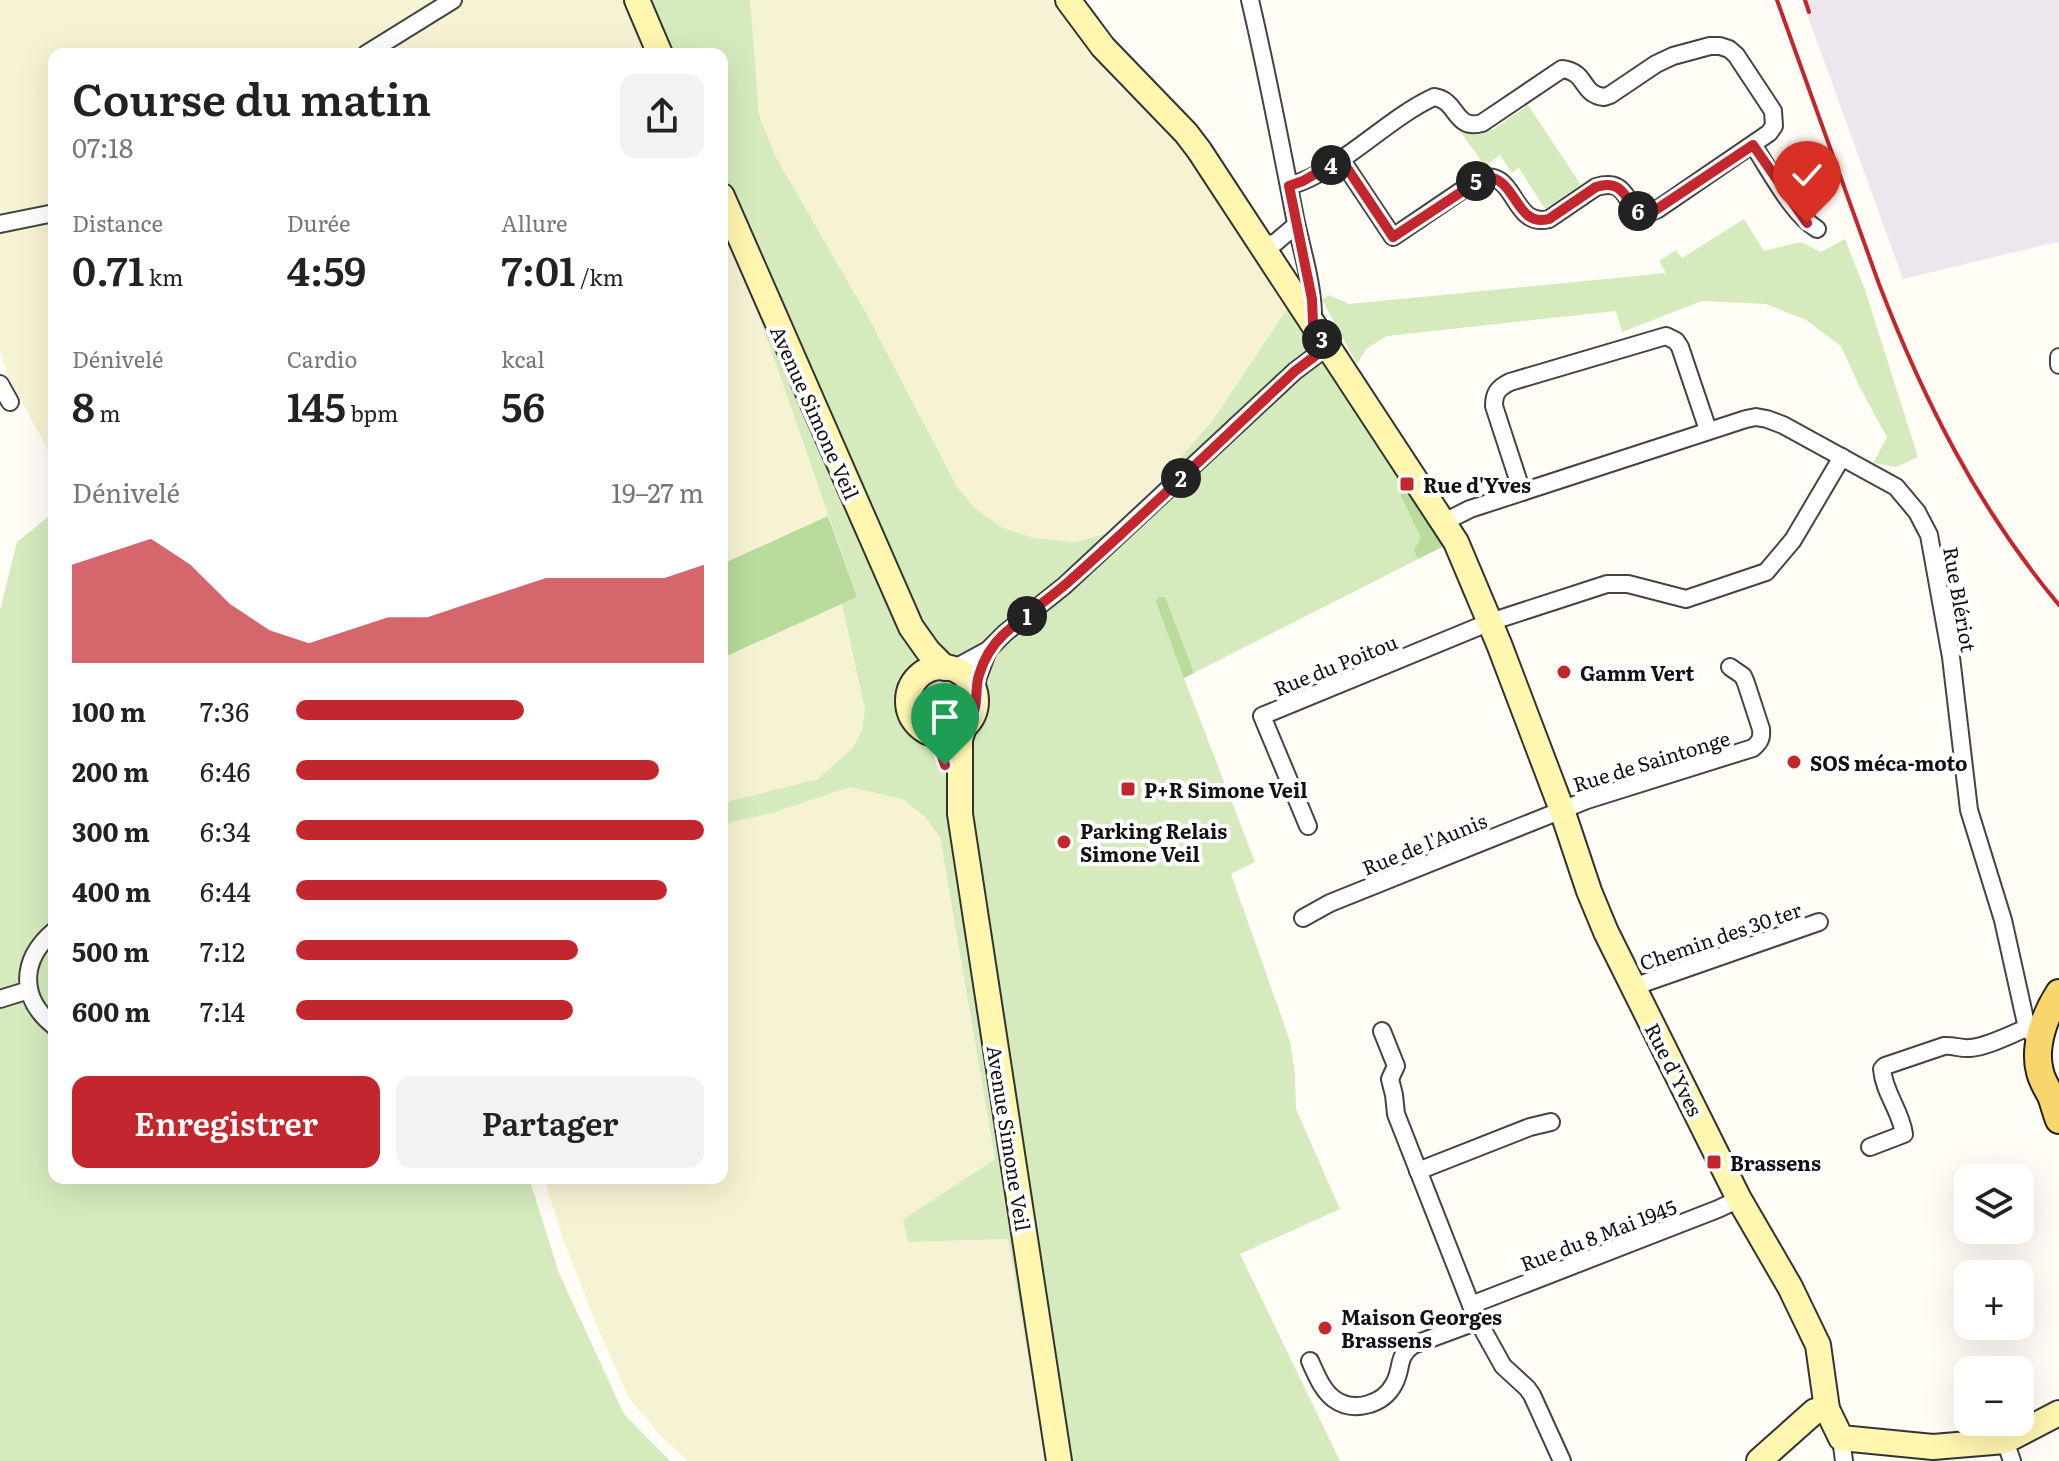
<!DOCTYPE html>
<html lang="fr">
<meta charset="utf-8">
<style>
:root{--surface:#fff;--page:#f2f2f2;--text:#222;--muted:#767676;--accent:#c4262e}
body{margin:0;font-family:Literata,serif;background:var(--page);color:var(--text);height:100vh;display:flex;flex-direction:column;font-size:30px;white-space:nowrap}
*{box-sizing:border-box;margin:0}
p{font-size:26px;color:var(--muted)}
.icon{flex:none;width:44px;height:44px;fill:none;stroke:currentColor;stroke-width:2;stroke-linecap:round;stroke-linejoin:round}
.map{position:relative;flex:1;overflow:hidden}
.sheet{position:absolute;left:48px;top:48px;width:680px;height:1136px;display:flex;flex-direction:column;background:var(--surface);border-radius:16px;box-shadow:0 8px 32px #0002}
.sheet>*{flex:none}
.controls{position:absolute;left:1954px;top:1164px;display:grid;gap:16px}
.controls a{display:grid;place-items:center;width:80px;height:80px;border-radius:16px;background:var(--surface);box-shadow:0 8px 32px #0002;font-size:40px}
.pin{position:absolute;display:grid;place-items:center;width:68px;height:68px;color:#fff;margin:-82px -34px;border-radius:50% 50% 50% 0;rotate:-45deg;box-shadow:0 0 8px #0007}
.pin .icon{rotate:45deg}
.km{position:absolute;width:40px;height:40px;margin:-20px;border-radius:50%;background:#222;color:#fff;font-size:22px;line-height:40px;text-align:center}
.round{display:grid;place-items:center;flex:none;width:84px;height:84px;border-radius:16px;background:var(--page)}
.head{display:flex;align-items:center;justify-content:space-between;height:136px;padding:0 24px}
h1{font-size:44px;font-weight:600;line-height:60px}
.stats{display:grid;grid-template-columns:repeat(3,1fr);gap:12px;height:136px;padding:8px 24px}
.stats div{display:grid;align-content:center}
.stats b{font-size:40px;font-weight:600}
.stats small{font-size:22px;font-weight:400}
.stats p{font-size:22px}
.chart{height:224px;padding:16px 24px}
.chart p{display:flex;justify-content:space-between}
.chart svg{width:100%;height:144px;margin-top:8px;fill:var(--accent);opacity:.7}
.cta{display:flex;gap:16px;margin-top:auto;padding:16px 24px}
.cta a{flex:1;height:92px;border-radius:16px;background:var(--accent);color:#fff;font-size:32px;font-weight:600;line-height:92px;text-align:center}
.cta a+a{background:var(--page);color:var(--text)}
ul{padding:0 24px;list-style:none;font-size:26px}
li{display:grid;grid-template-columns:128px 96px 1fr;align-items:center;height:60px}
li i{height:20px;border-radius:10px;background:var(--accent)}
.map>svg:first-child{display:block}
</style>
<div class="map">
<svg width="2059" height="1461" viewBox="0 0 2059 1461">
<rect width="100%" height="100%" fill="#fffdf5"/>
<path fill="#eee6ef" d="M 1802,0 L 2059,0 L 2059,243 L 2057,242 L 1903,279 Z"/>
<path fill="#f6f3d4" d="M 0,0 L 1051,0 L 1110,78 L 1180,141 L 1288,307 L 1212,421 L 1128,519 L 1104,534 L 1076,542 L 1034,538 L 1001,527 L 977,510 L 957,487 L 828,516 L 857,597 L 865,709 L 862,730 L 853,748 L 880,794 L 902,799 L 924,816 L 940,837 L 995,1159 L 903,1221 L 909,1242 L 1008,1239 L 1046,1461 L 688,1461 L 660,1435 L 629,1398 L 596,1324 L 562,1236 L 544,1178 L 722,1178 L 722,54 L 54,54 L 54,461 L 9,378 L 0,352 Z"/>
<g fill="#d5ebbd">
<path d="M 649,0 L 750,0 L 759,115 L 774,154 L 866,313 L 957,487 L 977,510 L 1001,527 L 1034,538 L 1076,542 L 1104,534 L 1128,519 L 1212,421 L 1288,307 L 1444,546 L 1184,678 L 1255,862 L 1231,874 L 1290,1041 L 1295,1074 L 1296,1109 L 1340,1209 L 1240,1254 L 1340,1461 L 1046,1461 L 1008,1239 L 908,1242 L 903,1220 L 995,1159 L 940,837 L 924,816 L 902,799 L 850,787 L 772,813 L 722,824 L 722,803 L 818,779 L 853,748 L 862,730 L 865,709 L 842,604 L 857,597 L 722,209 L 722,54 L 668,54 Z"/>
<path d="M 1528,105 L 1581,185 L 1545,209 L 1519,168 L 1512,173 L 1500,155 L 1485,166 L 1459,130 L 1473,133 L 1489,128 L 1492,130 Z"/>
<path d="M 1744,219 L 1764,251 L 1801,242 L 1821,252 L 1845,239 L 1865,290 L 1918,457 L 1896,467 L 1873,463 L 1887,437 L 1860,388 L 1841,346 L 1806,320 L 1766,304 L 1702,301 L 1622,332 L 1616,311 L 1387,336 L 1366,349 L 1357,364 L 1322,300 L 1329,295 L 1349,304 L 1666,273 L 1659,261 L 1676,250 L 1682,258 Z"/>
<path d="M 53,513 L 54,1178 L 529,1178 L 559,1273 L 624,1414 L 670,1461 L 0,1461 L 0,610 L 17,542 Z"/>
</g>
<g fill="#b9dc9c">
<path d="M 1401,489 L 1408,491 L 1444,546 L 1418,559 L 1414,550 L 1421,538 L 1401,496 Z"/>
<path d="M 828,516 L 857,597 L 722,658 L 722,564 Z"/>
<path d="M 1159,597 L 1165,597 L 1194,673 L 1184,678 L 1156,602 Z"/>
</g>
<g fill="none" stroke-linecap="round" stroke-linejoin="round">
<g stroke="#444" stroke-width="20">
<g id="street">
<path d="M 1250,0 C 1267,72 1281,145 1295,218 C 1302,252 1314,287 1313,322"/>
<path d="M 366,54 L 453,0"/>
<path d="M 1753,145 C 1770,170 1792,214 1817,229"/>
<path d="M 1289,186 C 1339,172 1386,119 1434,97 C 1458,100 1454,131 1482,123 L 1562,69 C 1588,72 1580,94 1604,97 L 1610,95 L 1656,64 L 1673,56 L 1710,46 L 1720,46 L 1729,49 L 1736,55 L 1773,111 L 1774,126 L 1769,133 L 1658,209 L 1646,214 C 1622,207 1630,177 1596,187 L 1549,219 C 1510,229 1517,164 1477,180 L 1393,237 L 1341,159"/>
<path d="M 0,224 L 54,213"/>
<path d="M 1261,244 L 1275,243 L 1296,225"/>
<path d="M 2059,357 L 2059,365"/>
<path d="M 0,384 L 10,402"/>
<path d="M 1522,492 L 1494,406 C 1494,393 1498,388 1510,382 L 1666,336 L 1676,341 L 1680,347 L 1708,430"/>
<path d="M 1444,522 L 1470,509 L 1746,419 L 1756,417 L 1767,419 L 1783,425 L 1896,487 L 1917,512 L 1929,535 L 1951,657 L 1969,810 L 2003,920 L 2027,1028 L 2041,1044"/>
<path d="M 953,669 L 988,650 L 1005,633 L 1064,586 L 1295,371 L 1327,347"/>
<path d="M 975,693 L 978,677 L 988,650"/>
<path d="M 1308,826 L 1262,716 L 1490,622 L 1607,584 L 1628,584 L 1686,599 L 1766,572 L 1793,540 L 1842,457"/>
<path d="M 1303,918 L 1330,903 L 1587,800 L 1753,748 C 1760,742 1762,738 1761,729 L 1746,683 L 1743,676 L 1730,667"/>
<path d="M 54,931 C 20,960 19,998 54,1026"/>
<path d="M 1633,987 L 1819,922"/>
<path d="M 0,999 L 29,990"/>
<path d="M 1382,1031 L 1396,1066 L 1390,1079 L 1394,1095 L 1396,1114 L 1471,1305"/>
<path d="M 1870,1147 L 1904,1134 C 1901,1111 1884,1093 1882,1069 L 1885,1066 L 1944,1046 C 1953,1045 1961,1049 1970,1048 C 1987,1047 2011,1034 2027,1028"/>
<path d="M 1418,1171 L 1530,1127 L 1551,1122"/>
<path d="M 1478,1321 L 1503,1366 L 1527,1388 L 1532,1395 L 1562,1461"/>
<path d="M 1310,1361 C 1316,1374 1322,1390 1334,1399 C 1353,1413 1383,1405 1394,1384 C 1403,1368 1396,1357 1413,1345 L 1478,1321 L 1471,1305 L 1718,1209 L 1739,1199"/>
<path d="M 1841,1438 L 1844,1461"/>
<path d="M 2005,1441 L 2012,1461"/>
</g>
</g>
<g stroke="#333" stroke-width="28">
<g id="secondary">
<path d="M 637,0 L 660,54"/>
<path d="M 1068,0 L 1103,47 L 1186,133 L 1199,150 L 1456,542 L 1499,644 L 1562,810 L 1589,891 L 1606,932 L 1739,1199 L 1790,1287 L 1818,1345 L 1827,1409 L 1841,1438 L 1933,1447 L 2005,1441 L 2059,1413"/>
<path d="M 722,196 L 911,627 L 928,651 L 945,668"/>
<circle cx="942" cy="701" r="34"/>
<path d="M 964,727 L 960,739 L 960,814 L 1059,1461"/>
<path d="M 1759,1461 L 1815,1411 L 1827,1409"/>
</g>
</g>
<g stroke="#222" stroke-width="30">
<path id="primary" d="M 2059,993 C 2045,1015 2033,1046 2040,1072 C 2042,1081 2047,1088 2051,1096 C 2054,1104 2056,1112 2059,1120"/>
</g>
<use href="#street" stroke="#fff" stroke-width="16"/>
<use href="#secondary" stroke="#fff6b0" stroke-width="24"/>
<use href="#primary" stroke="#f9d66b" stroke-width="26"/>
<g stroke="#c4262e" stroke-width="4">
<path d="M 1777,0 L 1879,284 C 1924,401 1978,508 2059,605"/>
<path d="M 1805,0 L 1809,12"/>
</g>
</g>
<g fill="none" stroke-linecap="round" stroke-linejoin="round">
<g stroke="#fff" stroke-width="16">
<path id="route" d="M 945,765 L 938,744 L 931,733 C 949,738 969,730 974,711 C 978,699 975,687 979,675 C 984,658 991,646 1004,634 C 1024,616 1046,601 1066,584 C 1144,515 1219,442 1295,371 L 1327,347 L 1313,323 L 1312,299 L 1289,186 L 1303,181 L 1341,159 L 1393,237 L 1484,177 C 1517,175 1514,228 1549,219 L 1596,187 C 1632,176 1623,216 1651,213 L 1753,145 L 1807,223"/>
</g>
<use href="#route" stroke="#c4262e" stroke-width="10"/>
</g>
<g fill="#c4262e" stroke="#fff" stroke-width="3">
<rect x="1399" y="476" width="16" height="16" rx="4"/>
<circle cx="1564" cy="672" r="8"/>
<circle cx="1794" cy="762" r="8"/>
<rect x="1120" y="781" width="16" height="16" rx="4"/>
<circle cx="1064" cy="842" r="8"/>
<rect x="1706" y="1154" width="16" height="16" rx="4"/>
<circle cx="1325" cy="1328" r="8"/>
</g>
<g text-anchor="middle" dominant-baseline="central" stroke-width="8" stroke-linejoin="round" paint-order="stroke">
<g font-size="20" fill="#111" stroke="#fff">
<text transform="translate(816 412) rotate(66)">Avenue Simone Veil</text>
<text transform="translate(1961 599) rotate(80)">Rue Blériot</text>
<text transform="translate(1335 664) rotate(-22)">Rue du Poitou</text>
<text transform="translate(1651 760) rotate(-17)">Rue de Saintonge</text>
<text transform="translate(1424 843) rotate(-22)">Rue de l'Aunis</text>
<text transform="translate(1720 935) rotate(-19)">Chemin des 30 ter</text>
<text transform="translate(1675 1069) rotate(63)">Rue d'Yves</text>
<text transform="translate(1010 1138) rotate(81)">Avenue Simone Veil</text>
<text transform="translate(1598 1234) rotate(-21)">Rue du 8 Mai 1945</text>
</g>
<g font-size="20" font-weight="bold" fill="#111" stroke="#fff" text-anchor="start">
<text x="1423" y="484">Rue d'Yves</text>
<text x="1580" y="672">Gamm Vert</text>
<text x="1810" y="762">SOS méca-moto</text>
<text x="1144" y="789">P+R Simone Veil</text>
<text x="1080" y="830">Parking Relais<tspan x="1080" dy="23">Simone Veil</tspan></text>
<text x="1730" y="1162">Brassens</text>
<text x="1341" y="1316">Maison Georges<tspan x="1341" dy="23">Brassens</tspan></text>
</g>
</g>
</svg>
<div class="controls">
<a><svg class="icon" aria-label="layers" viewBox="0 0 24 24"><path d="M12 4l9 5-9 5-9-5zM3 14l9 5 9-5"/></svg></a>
<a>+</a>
<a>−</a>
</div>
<div class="pin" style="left:945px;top:765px;background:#1e9e55"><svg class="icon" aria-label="arrive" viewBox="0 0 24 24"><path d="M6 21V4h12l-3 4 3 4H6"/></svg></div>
<div class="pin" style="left:1807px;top:223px;background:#d93025"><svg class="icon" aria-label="check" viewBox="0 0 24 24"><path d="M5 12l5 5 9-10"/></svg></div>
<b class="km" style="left:1027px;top:616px">1</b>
<b class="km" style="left:1181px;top:478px">2</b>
<b class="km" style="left:1322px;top:339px">3</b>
<b class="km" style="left:1331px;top:165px">4</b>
<b class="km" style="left:1476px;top:181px">5</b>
<b class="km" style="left:1638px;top:211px">6</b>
<section class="sheet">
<div class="head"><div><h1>Course du matin</h1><p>07:18</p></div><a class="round"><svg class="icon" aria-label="share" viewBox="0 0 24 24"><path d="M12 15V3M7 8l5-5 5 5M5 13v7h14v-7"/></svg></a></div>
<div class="stats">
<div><p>Distance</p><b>0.71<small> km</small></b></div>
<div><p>Durée</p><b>4:59</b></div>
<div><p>Allure</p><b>7:01<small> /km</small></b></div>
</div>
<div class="stats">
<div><p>Dénivelé</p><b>8<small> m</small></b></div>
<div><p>Cardio</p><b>145<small> bpm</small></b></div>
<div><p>kcal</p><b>56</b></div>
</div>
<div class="chart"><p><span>Dénivelé</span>19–27 m</p>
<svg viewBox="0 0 160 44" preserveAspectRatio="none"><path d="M0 44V14L10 10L20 6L30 14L40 26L50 34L60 38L70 34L80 30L90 30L100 26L110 22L120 18L130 18L140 18L150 18L160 14V44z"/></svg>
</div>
<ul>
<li><b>100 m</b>7:36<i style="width:56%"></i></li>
<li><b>200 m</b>6:46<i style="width:89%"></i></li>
<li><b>300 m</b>6:34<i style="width:100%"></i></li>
<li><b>400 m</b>6:44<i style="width:91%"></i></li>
<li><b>500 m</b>7:12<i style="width:69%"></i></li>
<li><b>600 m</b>7:14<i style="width:68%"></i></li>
</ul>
<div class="cta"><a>Enregistrer</a><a>Partager</a></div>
</section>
</div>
